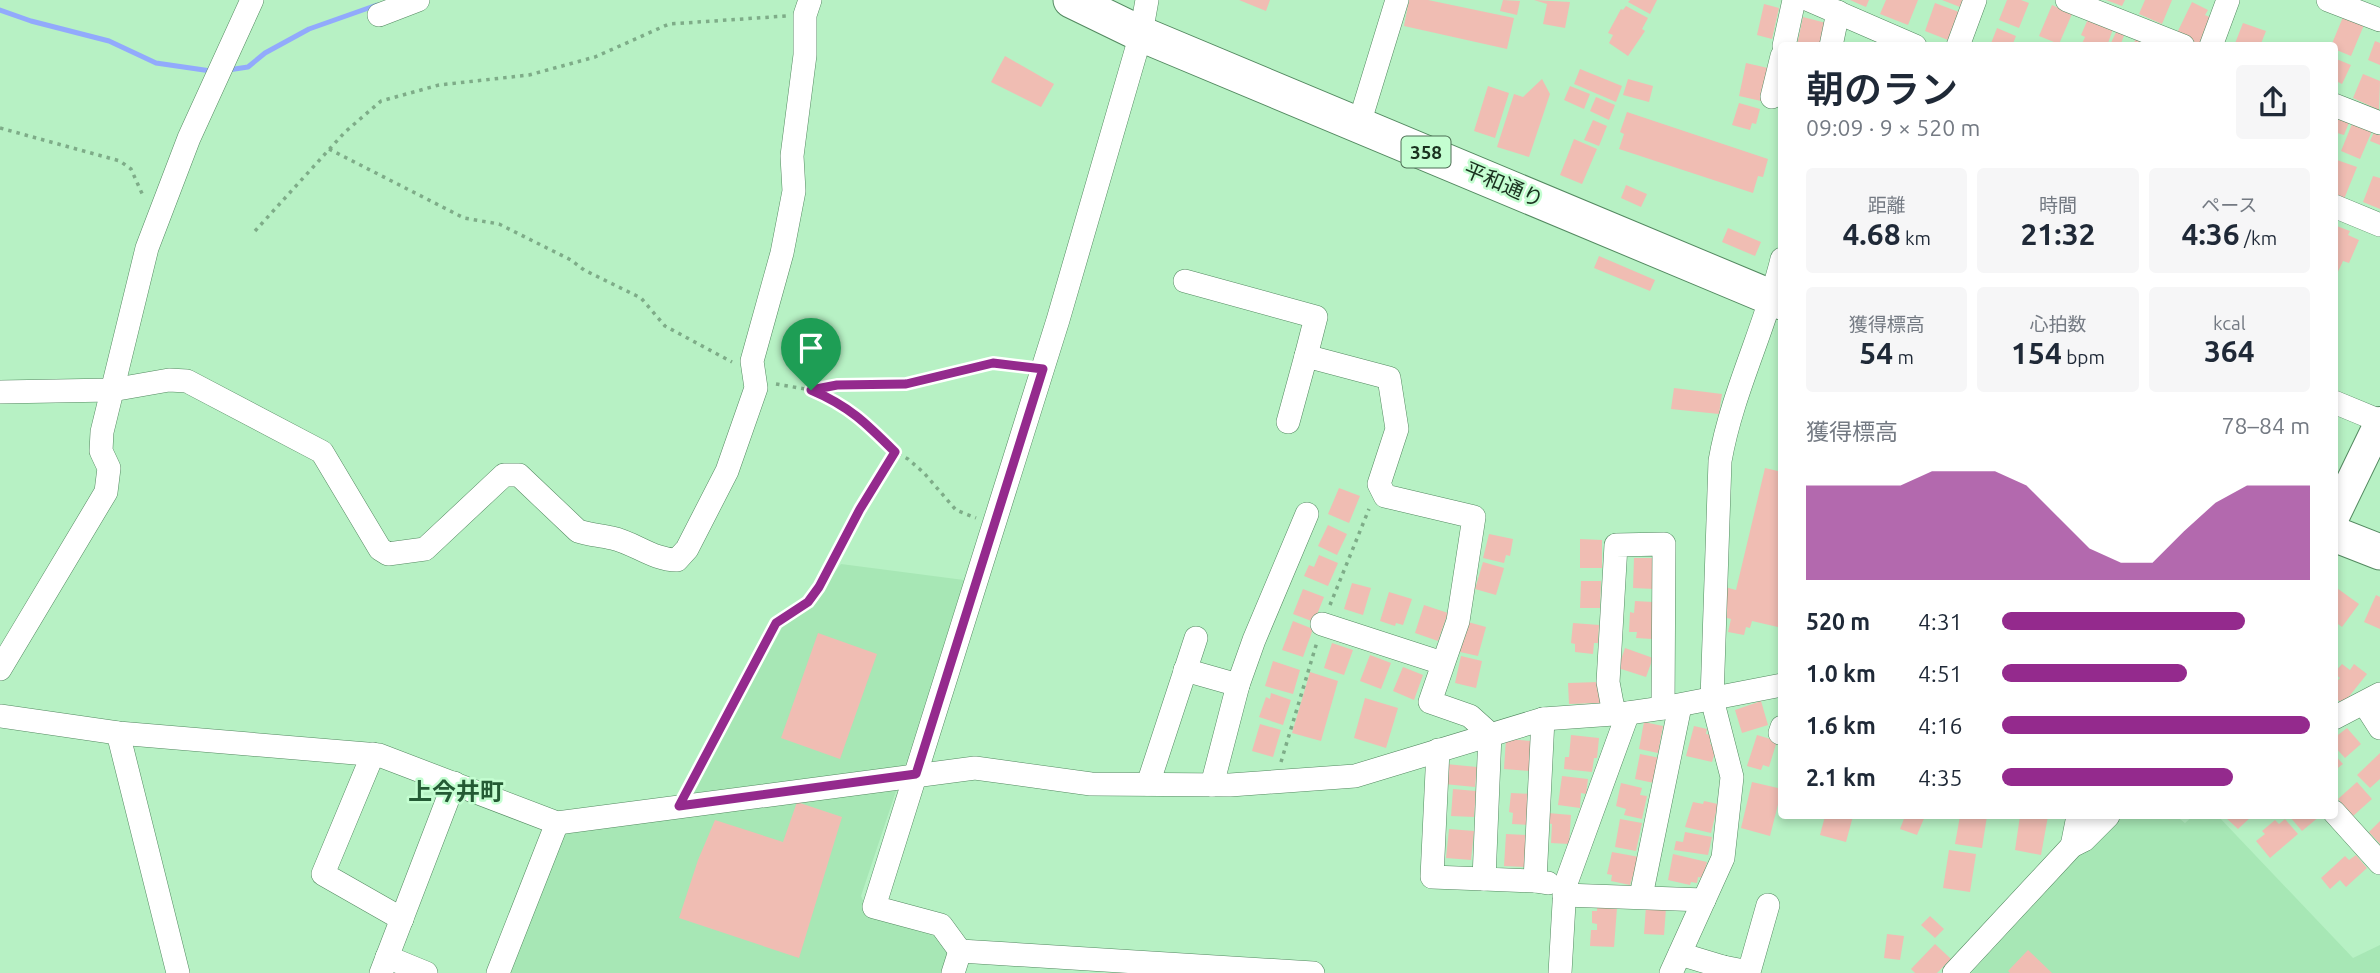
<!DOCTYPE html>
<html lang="ja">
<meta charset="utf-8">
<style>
:root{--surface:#fff;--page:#f6f6f7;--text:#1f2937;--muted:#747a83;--accent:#942a8d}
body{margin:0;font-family:Ubuntu,"Noto Sans JP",sans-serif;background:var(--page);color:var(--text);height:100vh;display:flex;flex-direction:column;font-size:26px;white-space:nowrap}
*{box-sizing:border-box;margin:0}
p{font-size:23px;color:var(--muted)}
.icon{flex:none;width:38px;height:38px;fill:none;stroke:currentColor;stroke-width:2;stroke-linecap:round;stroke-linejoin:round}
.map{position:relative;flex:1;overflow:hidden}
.drawer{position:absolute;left:1778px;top:42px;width:560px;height:777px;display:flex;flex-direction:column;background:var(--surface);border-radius:7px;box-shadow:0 4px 10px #0003}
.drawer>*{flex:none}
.pin{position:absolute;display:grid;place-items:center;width:60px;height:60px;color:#fff;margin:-72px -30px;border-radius:50% 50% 50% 0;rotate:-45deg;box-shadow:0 0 7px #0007}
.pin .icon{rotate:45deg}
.round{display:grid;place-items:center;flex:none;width:74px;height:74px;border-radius:7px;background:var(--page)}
.headline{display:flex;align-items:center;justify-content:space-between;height:119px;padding:0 28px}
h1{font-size:38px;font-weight:600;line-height:52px}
.figures{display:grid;grid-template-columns:repeat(3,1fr);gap:10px;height:119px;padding:7px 28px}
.figures div{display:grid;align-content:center;border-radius:7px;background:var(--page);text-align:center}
.figures b{font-size:30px;font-weight:600}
.figures small{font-size:19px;font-weight:400}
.figures p{font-size:19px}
.chart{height:196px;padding:14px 28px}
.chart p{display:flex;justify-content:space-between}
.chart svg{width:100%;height:126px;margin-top:7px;fill:var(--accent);opacity:.7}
ul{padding:0 28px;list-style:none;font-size:23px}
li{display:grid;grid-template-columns:112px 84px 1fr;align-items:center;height:52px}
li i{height:18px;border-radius:9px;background:var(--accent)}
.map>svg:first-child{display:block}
</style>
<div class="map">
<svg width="2380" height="973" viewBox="0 0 2380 973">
<rect width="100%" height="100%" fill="#b7f1c4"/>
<g fill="#a7e7b5">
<path d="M 841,564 L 964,580 L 905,767 L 690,794 L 783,626 L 806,609 Z"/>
<path d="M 899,782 L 861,896 L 870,917 L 941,938 L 951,955 L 946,973 L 504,973 L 559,833 Z"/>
<path d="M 2116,816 L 2176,816 L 2185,823 L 2193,816 L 2218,816 L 2353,958 L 2380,945 L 2380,973 L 1971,973 Z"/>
</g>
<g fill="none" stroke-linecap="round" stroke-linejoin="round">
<g stroke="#92aafc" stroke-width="5">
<path d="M 0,10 L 31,21 L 109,41 L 156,63 L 211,71"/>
<path d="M 228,70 L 248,67 L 265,53 L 309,29 L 377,5"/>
</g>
</g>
<g fill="#f0bdb3">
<path d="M 1239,0 L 1270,0 L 1266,11 Z"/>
<path d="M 1409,0 L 1428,0 L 1514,18 L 1507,49 L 1404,26 Z"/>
<path d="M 1503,0 L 1520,1 L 1517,15 L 1500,11 Z"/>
<path d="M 1534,0 L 1570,2 L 1565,28 L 1543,24 L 1547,4 Z"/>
<path d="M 1630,0 L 1657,0 L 1650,14 L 1628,2 Z"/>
<path d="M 1850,0 L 1869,0 L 1866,7 Z"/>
<path d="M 1886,0 L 1918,0 L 1908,25 L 1880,14 Z"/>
<path d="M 1942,0 L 1963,0 L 1960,7 Z"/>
<path d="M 2007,0 L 2021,0 L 2029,3 L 2019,28 L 1999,20 Z"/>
<path d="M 2106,0 L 2125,0 L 2122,6 Z"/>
<path d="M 2145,0 L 2172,0 L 2162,24 L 2139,14 Z"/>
<path d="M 2192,2 L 2208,10 L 2205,15 L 2212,18 L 2199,44 L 2177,33 Z"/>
<path d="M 1935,3 L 1959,12 L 1948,40 L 1925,31 Z"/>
<path d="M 1764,4 L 1779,8 L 1772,39 L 1757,35 Z"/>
<path d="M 2052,5 L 2072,14 L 2059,44 L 2039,36 Z"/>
<path d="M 1626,6 L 1648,18 L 1642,29 L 1645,31 L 1628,56 L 1609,43 L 1613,35 L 1608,33 L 1621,9 L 1623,10 Z"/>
<path d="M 1803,17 L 1826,23 L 1820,46 L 1797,45 Z"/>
<path d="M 2343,17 L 2364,25 L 2351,56 L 2334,49 L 2334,46 L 2331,46 Z"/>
<path d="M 2088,19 L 2113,29 L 2107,46 L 2081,46 L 2085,37 L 2081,35 Z"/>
<path d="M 2243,23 L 2266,31 L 2260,46 L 2234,46 Z"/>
<path d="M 1997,28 L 2016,36 L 2012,46 L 1990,46 Z"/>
<path d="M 2117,30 L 2125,33 L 2120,46 L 2111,43 Z"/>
<path d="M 2136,37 L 2151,43 L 2150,46 L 2133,46 Z"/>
<path d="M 2375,41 L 2380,43 L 2380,65 L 2368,60 Z"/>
<path d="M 1005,56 L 1054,84 L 1041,107 L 991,82 Z"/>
<path d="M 2334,58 L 2351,65 L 2342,84 L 2338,82 L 2334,89 Z"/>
<path d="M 1746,63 L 1768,68 L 1761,101 L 1739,96 Z"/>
<path d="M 1580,69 L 1622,86 L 1616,102 L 1574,84 Z"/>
<path d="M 2363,74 L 2380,81 L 2379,110 L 2353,98 Z"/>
<path d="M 1542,79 L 1550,94 L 1529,157 L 1497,147 L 1514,94 L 1523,97 Z"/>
<path d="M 1628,79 L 1653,86 L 1649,102 L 1623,95 Z"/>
<path d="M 1488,86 L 1509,93 L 1495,138 L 1474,131 Z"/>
<path d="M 1570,86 L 1590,94 L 1584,109 L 1564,100 Z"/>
<path d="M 1596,97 L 1615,105 L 1609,120 L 1590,111 Z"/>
<path d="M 1739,103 L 1760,109 L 1756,124 L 1752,123 L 1750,130 L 1732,125 Z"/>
<path d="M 1627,112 L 1768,159 L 1763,177 L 1758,176 L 1753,193 L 1619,149 L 1624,134 L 1620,132 Z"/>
<path d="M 2334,117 L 2350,120 L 2344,135 L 2334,132 Z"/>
<path d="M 1593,120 L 1607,126 L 1599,146 L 1584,140 Z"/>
<path d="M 2352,124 L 2372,131 L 2360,159 L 2341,151 Z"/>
<path d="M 2375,130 L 2380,132 L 2380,145 L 2370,141 Z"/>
<path d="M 1574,139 L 1597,149 L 1582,184 L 1560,175 Z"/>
<path d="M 2337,160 L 2357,167 L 2344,199 L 2334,195 L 2334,166 Z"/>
<path d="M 2373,176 L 2380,178 L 2380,209 L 2363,202 Z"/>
<path d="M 1626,185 L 1647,194 L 1641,207 L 1621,198 Z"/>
<path d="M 2334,225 L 2350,231 L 2348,235 L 2359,240 L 2349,263 L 2343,261 L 2334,280 Z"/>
<path d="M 1728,228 L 1761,242 L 1755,256 L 1722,242 Z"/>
<path d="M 1599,256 L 1655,280 L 1650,291 L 1594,268 Z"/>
<path d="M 1674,388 L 1722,394 L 1719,414 L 1671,409 Z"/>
<path d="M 1765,468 L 1782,472 L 1782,628 L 1752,621 L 1750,628 L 1746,627 L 1744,635 L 1728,632 L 1731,619 L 1723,617 L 1725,587 L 1736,590 Z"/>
<path d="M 1339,488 L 1360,496 L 1349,523 L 1328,514 Z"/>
<path d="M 1328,525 L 1347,534 L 1337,555 L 1318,546 Z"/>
<path d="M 1489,534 L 1513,539 L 1510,556 L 1506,555 L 1504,563 L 1483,558 Z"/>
<path d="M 1580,539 L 1602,540 L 1602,568 L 1580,568 Z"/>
<path d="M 1319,555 L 1338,563 L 1328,586 L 1304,576 L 1309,565 L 1314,567 Z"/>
<path d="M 1634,558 L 1655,558 L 1654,589 L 1633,588 Z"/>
<path d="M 1483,562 L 1504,568 L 1496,595 L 1475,589 Z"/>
<path d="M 1581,581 L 1601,581 L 1600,608 L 1580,608 Z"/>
<path d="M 1352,583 L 1371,588 L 1363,615 L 1344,609 Z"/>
<path d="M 2334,586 L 2359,604 L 2342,627 L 2334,621 Z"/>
<path d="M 1303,589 L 1324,597 L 1314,622 L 1293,614 Z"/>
<path d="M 1389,592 L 1412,599 L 1403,625 L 1396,623 L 1395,626 L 1380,621 Z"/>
<path d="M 2376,595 L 2380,597 L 2380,629 L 2364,622 Z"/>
<path d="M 1635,601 L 1653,602 L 1652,639 L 1636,638 L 1637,632 L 1629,632 L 1630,612 L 1634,613 Z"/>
<path d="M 1424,605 L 1448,613 L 1438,641 L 1415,633 Z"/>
<path d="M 1293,621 L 1313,629 L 1303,657 L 1282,650 Z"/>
<path d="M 1468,622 L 1486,627 L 1478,656 L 1460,652 Z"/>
<path d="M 1573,623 L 1599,625 L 1598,643 L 1594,643 L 1593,654 L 1575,652 L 1575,644 L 1571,643 Z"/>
<path d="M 818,633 L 877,654 L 840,759 L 781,738 Z"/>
<path d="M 1332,643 L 1353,650 L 1344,675 L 1324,668 Z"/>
<path d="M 1625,648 L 1653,658 L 1646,677 L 1618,668 Z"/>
<path d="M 1370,655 L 1391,663 L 1381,689 L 1360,681 Z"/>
<path d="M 1461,656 L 1482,661 L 1476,688 L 1455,683 Z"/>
<path d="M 1273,661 L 1300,670 L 1293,694 L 1265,686 Z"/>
<path d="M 2342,664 L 2350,670 L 2354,664 L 2367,674 L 2343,704 L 2334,697 L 2334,684 L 2340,678 L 2334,673 Z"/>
<path d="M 1403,667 L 1423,675 L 1414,700 L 1393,691 Z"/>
<path d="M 1310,672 L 1338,681 L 1321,741 L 1292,733 Z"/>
<path d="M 1599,682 L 1600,703 L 1569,704 L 1568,683 Z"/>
<path d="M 1271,693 L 1291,700 L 1283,725 L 1259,717 L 1266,697 L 1270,699 Z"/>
<path d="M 1365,698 L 1398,708 L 1386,748 L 1354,738 Z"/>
<path d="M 1761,701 L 1768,725 L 1742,733 L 1735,710 Z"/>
<path d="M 1644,722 L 1663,726 L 1658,753 L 1639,749 Z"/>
<path d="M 1260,724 L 1281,730 L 1273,757 L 1252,751 Z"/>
<path d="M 1694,726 L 1707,729 L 1706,734 L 1712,735 L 1710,744 L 1717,745 L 1712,762 L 1686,756 Z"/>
<path d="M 2347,728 L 2361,744 L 2345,758 L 2334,746 L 2334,738 Z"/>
<path d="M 1571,735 L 1599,738 L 1597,758 L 1594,758 L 1592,772 L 1564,769 L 1565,757 L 1569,757 Z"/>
<path d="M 1757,735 L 1777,741 L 1769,767 L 1763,765 L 1761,770 L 1747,766 Z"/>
<path d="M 1506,739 L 1531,741 L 1529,771 L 1504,769 Z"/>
<path d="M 2380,753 L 2380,779 L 2370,788 L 2357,775 Z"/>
<path d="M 1640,754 L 1660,758 L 1654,783 L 1635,779 Z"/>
<path d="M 2334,754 L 2343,764 L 2334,771 Z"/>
<path d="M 1446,764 L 1477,767 L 1475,787 L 1444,784 Z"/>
<path d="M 1562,776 L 1588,779 L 1586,794 L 1581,793 L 1580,808 L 1558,805 Z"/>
<path d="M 1752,782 L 1782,789 L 1770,836 L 1741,828 Z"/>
<path d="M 2357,782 L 2372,799 L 2353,816 L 2338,799 Z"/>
<path d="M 1621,783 L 1642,788 L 1640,795 L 1647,796 L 1642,819 L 1624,815 L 1626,809 L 1616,806 Z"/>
<path d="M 1453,789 L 1476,791 L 1474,817 L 1451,816 Z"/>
<path d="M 1511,793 L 1533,794 L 1531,825 L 1512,824 L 1513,813 L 1509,812 Z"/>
<path d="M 1704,801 L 1718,804 L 1711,833 L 1685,827 L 1693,802 L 1703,804 Z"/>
<path d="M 797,802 L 842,817 L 799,958 L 679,918 L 698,860 L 715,820 L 783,842 Z"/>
<path d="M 1548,813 L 1571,815 L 1569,844 L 1551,843 L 1552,824 L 1547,823 Z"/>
<path d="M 1825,816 L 1853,816 L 1846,842 L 1820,835 Z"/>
<path d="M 1905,816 L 1925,816 L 1917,835 L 1900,829 Z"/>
<path d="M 1960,816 L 1987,816 L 1982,848 L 1955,844 Z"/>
<path d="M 2020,816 L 2048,816 L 2041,855 L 2015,850 Z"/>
<path d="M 2224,816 L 2252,816 L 2238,829 Z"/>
<path d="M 2292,816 L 2320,816 L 2302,831 L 2290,817 Z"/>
<path d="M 1620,819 L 1642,823 L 1636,851 L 1615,847 Z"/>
<path d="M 2285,819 L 2298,834 L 2270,858 L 2256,841 L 2265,834 L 2262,831 L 2275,820 L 2279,824 Z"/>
<path d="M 2380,821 L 2380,844 L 2369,832 Z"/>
<path d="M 1449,829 L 1474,831 L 1471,860 L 1446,858 Z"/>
<path d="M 1685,832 L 1712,837 L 1708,855 L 1674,850 L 1676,841 L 1683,842 Z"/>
<path d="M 1506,834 L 1526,835 L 1525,867 L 1504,866 Z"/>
<path d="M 1949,850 L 1976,854 L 1970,892 L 1943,888 Z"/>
<path d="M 1612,852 L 1639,857 L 1630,885 L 1611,881 L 1612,875 L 1607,874 Z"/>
<path d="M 1673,854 L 1707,862 L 1703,878 L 1698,877 L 1697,883 L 1691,882 L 1690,885 L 1668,880 Z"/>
<path d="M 2356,855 L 2367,868 L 2346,887 L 2340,880 L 2330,889 L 2321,878 L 2345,856 L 2349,860 Z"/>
<path d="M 1646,906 L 1666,908 L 1664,935 L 1644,934 Z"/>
<path d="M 1597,907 L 1617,908 L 1614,947 L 1590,946 L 1591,930 L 1597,930 L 1597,924 L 1592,923 L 1592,911 L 1597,911 Z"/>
<path d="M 1930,916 L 1944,929 L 1935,938 L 1921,925 Z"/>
<path d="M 1887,934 L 1904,936 L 1900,960 L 1884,958 Z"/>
<path d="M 1935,944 L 1951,959 L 1937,973 L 1915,973 L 1911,969 Z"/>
<path d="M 2028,950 L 2052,973 L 2010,973 L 2008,971 Z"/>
</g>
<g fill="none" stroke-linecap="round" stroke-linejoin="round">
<g stroke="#538960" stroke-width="24">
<g id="minor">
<path d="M 1809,0 L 1915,46"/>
<path d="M 2067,0 L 2183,46"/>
<path d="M 2328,0 L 2380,20"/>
<path d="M 379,15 L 418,0"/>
<path d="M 1784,46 L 1794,0"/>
<path d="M 1831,46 L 1838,12"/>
<path d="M 1958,46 L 1975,0"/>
<path d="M 2211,46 L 2228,0"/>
<path d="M 1772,97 L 1782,56"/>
<path d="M 2334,105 L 2380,123"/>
<path d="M 1359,124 L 1397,0"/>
<path d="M 2334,206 L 2380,225"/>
<path d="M 1185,281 L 1316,317 L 1306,356"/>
<path d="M 0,392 L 112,390 L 169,380 L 187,381 L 322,452 L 380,549 L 388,554 L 425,549 L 504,475 L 519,475 L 578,531 C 590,535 600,535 612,538 C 635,543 653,560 677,560 L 687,549 L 727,471 L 756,388 L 752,361 L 782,253 L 794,191 L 792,156 L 805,55 L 805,15 L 810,0"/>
<path d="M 2334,402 L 2380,421"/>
<path d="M 1288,422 L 1306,356 L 1389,378 L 1397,429 L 1379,484 L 1385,496 L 1474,517 L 1458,621 L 1430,702 L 1470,716 L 1490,734 L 1484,879 L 1535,881"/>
<path d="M 1322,624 L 1442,663"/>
<path d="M 0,669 L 106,492 L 109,468 L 101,451 L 102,432 L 147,248 L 189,138 L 252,0"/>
<path d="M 1185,670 L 1238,685"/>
<path d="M 2364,703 L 2380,728"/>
<path d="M 1614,714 L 1608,682 L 1616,545 L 1664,544 L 1663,708"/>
<path d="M 0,716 L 118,733 L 379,755 L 557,823 L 975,768 L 1091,784 L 1230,785 L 1355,776 L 1543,719 L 1628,713 L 1663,708 L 1782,685"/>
<path d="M 2334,718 L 2380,694"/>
<path d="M 1543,719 L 1535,881 L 1548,883"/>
<path d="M 118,733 L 178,973"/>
<path d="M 1780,733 L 1782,727"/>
<path d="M 1438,750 L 1432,877 L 1484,879"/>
<path d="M 373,754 L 323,874 L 402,919"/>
<path d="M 1148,784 L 1196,638"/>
<path d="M 1212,785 L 1238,685 L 1254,640 L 1307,514"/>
<path d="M 2334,812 L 2380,863"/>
<path d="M 2072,846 L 2078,816"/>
<path d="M 1564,895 L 1704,900"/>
<path d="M 1641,896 L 1680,706"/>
<path d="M 960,951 L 941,925 L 874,907 L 1058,320 L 1141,34 L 1147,0"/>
<path d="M 960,951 L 1313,973"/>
<path d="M 1680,954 L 1723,967"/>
<path d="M 387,957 L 426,973"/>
<path d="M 381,973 L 454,783"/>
<path d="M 498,973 L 557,823"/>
<path d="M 953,973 L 960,951"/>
<path d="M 1560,973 L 1565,886 L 1628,713"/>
<path d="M 1671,973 L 1723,858 L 1732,777 L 1712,699 L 1720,461 C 1732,392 1766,327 1782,259"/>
<path d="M 1720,973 L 1723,967 L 1749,972 L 1768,905"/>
<path d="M 1954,973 L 2072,846 L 2084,840 L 2108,816"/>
</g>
</g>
<g stroke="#538960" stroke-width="32">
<path id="major" d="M 2334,517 L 2380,422"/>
</g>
<g stroke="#538960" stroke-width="37">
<g id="highway">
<path d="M 1071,0 L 1141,34 L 1782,302"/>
<path d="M 2334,534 L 2380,552"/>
</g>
</g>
<g stroke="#7eac88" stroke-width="3.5" stroke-dasharray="3.5 5" stroke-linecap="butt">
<path d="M 0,128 L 120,161 L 131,169 L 144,198"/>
<path d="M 329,149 L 464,218 L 499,224 L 571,260 L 584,270 L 641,298 L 665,326 L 732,362"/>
<path d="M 255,231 L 345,132 L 381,101 L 439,85 L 529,75 L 595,57 L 669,24 L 786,16"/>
<path d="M 776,384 L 811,390 L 857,415 L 895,452 L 908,459 L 924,473 L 956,510 L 976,518"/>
<path d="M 811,390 L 837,385 L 906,384 L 993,363 L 1023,366"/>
<path d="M 1330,605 L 1369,509"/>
<path d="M 1281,762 L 1317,642"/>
<path d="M 689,787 L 776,623 L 808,602 L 819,587 L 860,509 L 895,452"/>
</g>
<use href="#minor" stroke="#fff" stroke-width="23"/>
<use href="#major" stroke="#fff" stroke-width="30"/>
<use href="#highway" stroke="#fff" stroke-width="35"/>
</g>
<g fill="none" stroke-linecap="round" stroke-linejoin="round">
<g stroke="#fff" stroke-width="14">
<path id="route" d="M 993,363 L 1043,369 L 916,774 L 679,806 L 776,623 L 808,602 L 819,587 L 860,509 L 895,452 C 866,423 849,406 811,390 L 837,385 L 906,384 Z"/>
</g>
<use href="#route" stroke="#942a8d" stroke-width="9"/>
</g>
<g text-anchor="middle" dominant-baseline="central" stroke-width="5" stroke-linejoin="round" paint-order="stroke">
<rect fill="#c4fed1" stroke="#4d6e54" stroke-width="2" x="1401.5" y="136.5" width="49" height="31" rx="5"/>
<g font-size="19" font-weight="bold" fill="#1a311f">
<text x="1426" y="152">358</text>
</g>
<g font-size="21" fill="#1a311f" stroke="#c4fed1">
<text transform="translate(1504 184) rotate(23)">平和通り</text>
</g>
<g font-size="24" font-weight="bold" fill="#245a34" stroke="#c4fed1">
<text x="456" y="791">上今井町</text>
</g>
</g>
</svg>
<div class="pin" style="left:811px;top:390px;background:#1e9e55"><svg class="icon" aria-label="arrive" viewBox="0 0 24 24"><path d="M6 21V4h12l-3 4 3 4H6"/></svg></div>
<section class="drawer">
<div class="headline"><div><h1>朝のラン</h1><p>09:09 · 9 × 520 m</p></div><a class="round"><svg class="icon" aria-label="share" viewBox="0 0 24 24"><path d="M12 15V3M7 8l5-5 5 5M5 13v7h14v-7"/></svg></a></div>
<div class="figures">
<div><p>距離</p><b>4.68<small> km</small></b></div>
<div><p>時間</p><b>21:32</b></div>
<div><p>ペース</p><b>4:36<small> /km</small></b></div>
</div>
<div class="figures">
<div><p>獲得標高</p><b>54<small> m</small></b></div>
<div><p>心拍数</p><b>154<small> bpm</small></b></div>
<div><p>kcal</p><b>364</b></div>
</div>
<div class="chart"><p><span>獲得標高</span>78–84 m</p>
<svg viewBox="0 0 160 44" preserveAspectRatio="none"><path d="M0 44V11L10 11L20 11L30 11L40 6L50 6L60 6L70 11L80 22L90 33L100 38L110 38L120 27L130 17L140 11L150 11L160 11V44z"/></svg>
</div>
<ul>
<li><b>520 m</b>4:31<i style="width:79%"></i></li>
<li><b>1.0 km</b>4:51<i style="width:60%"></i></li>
<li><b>1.6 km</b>4:16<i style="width:100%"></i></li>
<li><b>2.1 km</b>4:35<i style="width:75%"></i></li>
</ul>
</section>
</div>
